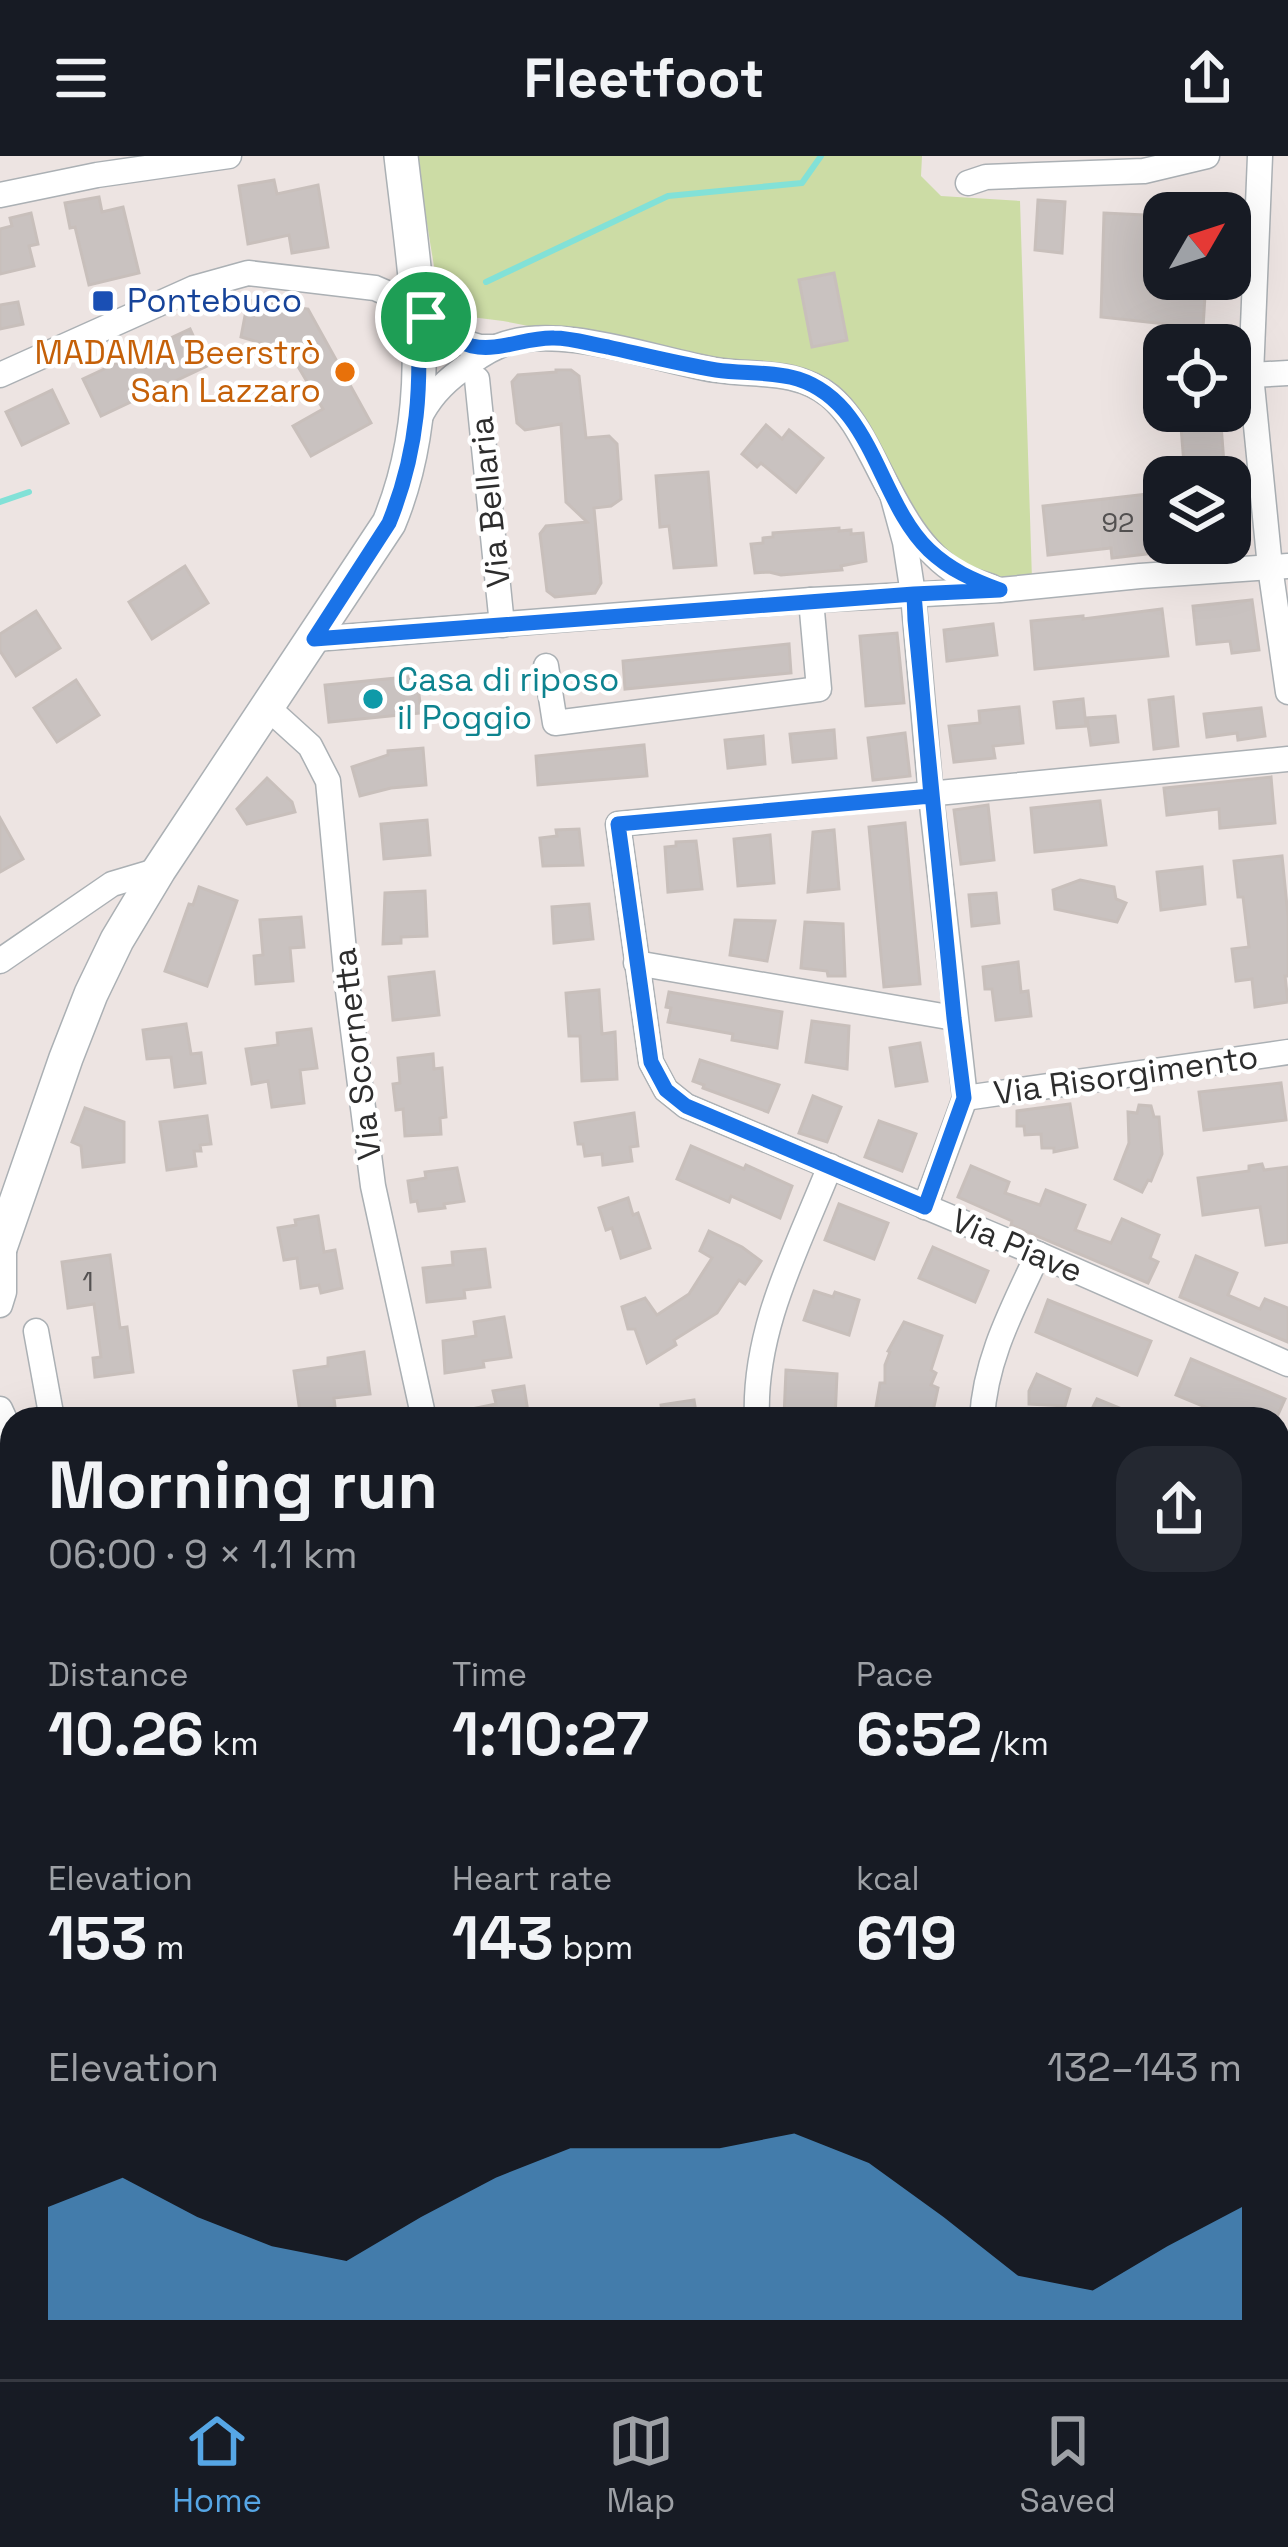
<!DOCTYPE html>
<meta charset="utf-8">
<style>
:root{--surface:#171b24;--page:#242831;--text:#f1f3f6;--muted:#9ea1a6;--line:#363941;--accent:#56a6e5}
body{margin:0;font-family:"Space Grotesk",sans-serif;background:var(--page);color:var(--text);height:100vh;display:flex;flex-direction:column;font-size:45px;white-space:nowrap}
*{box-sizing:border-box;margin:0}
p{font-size:39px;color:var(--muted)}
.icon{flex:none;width:66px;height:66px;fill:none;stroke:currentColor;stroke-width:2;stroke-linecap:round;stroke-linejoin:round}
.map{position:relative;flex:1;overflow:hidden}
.details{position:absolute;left:0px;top:1251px;width:1290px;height:972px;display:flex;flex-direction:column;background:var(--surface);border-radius:36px 36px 0 0;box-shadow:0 12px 48px #0002}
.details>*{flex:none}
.needle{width:78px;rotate:51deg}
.buttons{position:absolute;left:1143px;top:36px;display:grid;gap:24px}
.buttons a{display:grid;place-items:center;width:108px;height:108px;border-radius:24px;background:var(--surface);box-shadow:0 12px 48px #0002;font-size:60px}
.pin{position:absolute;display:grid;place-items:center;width:102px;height:102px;color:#fff;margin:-51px;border:6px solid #fff;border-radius:50%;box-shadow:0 3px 12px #0007}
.round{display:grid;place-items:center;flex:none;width:126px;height:126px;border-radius:36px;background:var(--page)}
.headline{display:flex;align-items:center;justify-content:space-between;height:204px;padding:0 48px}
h1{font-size:66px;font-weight:600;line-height:90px}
.stats{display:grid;grid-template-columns:repeat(3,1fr);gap:18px;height:204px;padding:12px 48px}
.stats div{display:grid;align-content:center}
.stats b{font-size:60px;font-weight:600}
.stats small{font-size:33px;font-weight:400}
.stats p{font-size:33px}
.chart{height:336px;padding:24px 48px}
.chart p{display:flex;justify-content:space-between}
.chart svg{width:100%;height:216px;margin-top:12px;fill:var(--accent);opacity:.7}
header{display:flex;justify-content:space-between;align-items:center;height:156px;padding:0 48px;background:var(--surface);font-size:54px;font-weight:600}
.tabs{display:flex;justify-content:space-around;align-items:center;height:168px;border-top:3px solid var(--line);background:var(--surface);font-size:33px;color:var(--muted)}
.tabs a{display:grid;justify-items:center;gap:6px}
.tabs .active{color:var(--accent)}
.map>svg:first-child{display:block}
</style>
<header><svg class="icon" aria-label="menu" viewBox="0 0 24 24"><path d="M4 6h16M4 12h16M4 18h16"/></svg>Fleetfoot<svg class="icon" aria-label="share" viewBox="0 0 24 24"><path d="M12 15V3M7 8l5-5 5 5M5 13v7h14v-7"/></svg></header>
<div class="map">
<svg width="1288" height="2223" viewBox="0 0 1288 2223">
<rect width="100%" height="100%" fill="#ede4e2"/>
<path fill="#ccdca5" d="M 416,0 L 922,0 L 921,20 L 941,40 L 1020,45 L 1032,424 L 969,422 L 941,398 L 821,227 L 503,165 L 463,160 L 439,141 Z"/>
<path fill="#dfe2a2" d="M 1288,1465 L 1288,2223 L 1209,2223 L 1207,2211 L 1278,2211 L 1278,1470 Z"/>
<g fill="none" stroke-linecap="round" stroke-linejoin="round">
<g stroke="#82e1d7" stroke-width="6">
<path d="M 486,126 L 668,40 L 802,27 L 821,0"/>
<path d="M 0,346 L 29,336"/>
</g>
</g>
<g fill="#c9c2c0" stroke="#c8bfbb" stroke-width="3">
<path d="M 274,24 L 277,38 L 318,29 L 328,91 L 292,97 L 289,79 L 248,88 L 239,30 Z"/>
<path d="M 99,41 L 102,56 L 123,51 L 139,117 L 89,129 L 75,71 L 70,72 L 65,47 Z"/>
<path d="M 1038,44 L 1065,46 L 1062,97 L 1035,94 Z"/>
<path d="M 31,57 L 38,88 L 29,90 L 34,110 L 0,118 L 0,73 L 12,70 L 10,62 Z"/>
<path d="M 1104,57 L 1164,60 L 1164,123 L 1206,123 L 1203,172 L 1101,161 Z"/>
<path d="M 834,117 L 847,184 L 812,191 L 799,124 Z"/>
<path d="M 248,144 L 308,153 L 371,267 L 311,300 L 293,270 L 323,253 L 289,195 L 241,181 Z"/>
<path d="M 18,146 L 23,168 L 0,173 L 0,149 Z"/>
<path d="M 190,173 L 207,210 L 101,260 L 83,223 Z"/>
<path d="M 556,214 L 571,214 L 579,220 L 586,282 L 609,280 L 617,288 L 621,343 L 611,350 L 594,352 L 601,427 L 595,437 L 555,441 L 547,435 L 540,378 L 546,370 L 587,366 L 566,346 L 561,268 L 525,274 L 517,267 L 512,226 L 518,219 L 556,216 Z"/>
<path d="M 52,234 L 68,267 L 22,289 L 6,256 Z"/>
<path d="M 1220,255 L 1225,321 L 1185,321 L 1180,258 Z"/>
<path d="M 766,269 L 782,283 L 789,274 L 823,302 L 796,336 L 761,307 L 757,311 L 742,298 Z"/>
<path d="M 708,316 L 716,409 L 674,412 L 669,370 L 660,371 L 656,320 Z"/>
<path d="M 1157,337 L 1164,396 L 1112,402 L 1111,392 L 1048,399 L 1043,350 Z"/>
<path d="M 839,372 L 839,375 L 851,374 L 851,378 L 863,377 L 866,405 L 841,410 L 842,414 L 781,419 L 769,416 L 755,417 L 751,388 L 763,387 L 763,382 L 773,381 L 773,377 Z"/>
<path d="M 185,410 L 208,447 L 152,483 L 129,446 Z"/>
<path d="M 1252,444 L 1259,494 L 1232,497 L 1230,485 L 1197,488 L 1193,450 Z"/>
<path d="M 1162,453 L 1168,500 L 1035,513 L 1031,465 L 1083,460 L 1083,463 Z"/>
<path d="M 36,455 L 60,492 L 16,520 L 0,495 L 0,478 Z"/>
<path d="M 993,468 L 997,499 L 947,505 L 944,474 Z"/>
<path d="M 897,477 L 904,547 L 866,550 L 860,480 Z"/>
<path d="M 789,488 L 791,517 L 625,533 L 623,505 Z"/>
<path d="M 417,520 L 421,557 L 329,566 L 325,529 Z"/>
<path d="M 76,524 L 99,559 L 57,586 L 34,552 Z"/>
<path d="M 1173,541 L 1178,590 L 1154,593 L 1149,544 Z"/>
<path d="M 1083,543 L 1086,570 L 1057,572 L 1054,546 Z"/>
<path d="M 1019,551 L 1023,587 L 993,590 L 995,602 L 954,606 L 949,570 L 980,567 L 979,555 Z"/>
<path d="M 1261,552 L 1265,580 L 1238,584 L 1237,577 L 1207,581 L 1204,558 Z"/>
<path d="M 1115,560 L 1118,586 L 1091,589 L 1087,562 Z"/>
<path d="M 834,574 L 836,602 L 793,606 L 790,578 Z"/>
<path d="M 905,577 L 910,620 L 873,624 L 868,582 Z"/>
<path d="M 763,580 L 765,608 L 728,612 L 725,584 Z"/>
<path d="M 644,589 L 647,620 L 538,629 L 536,600 Z"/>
<path d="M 423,592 L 426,629 L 391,632 L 360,640 L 352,611 L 388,599 L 388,595 Z"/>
<path d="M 1271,621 L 1275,667 L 1220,672 L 1219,653 L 1167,659 L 1164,632 Z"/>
<path d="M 267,622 L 292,646 L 295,656 L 247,668 L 237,653 Z"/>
<path d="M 1100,645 L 1106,689 L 1035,696 L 1031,652 Z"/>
<path d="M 988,649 L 994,704 L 961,708 L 954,654 Z"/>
<path d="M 0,662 L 23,703 L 0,716 Z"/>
<path d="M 427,664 L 430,699 L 384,703 L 381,668 Z"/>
<path d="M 905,667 L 920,828 L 884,831 L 869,671 Z"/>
<path d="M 579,673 L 583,709 L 543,710 L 540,682 L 557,680 L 556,674 Z"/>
<path d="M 834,674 L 839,733 L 808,736 L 813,676 Z"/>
<path d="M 770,679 L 774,727 L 738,730 L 734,683 Z"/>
<path d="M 696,685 L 702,733 L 668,736 L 665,691 L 676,690 L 676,686 Z"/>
<path d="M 1282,700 L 1288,760 L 1288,820 L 1285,820 L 1288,846 L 1255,851 L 1252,823 L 1236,825 L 1232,793 L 1249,791 L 1243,741 L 1238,741 L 1234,705 Z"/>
<path d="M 1202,711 L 1205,748 L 1161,754 L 1157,716 Z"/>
<path d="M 1080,724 L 1114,731 L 1116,743 L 1126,747 L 1117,766 L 1055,753 L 1053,734 Z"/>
<path d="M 199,731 L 237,745 L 207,830 L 165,815 L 189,748 L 193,749 Z"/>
<path d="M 425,735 L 427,780 L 401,781 L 401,787 L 383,788 L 385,737 Z"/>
<path d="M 996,737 L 999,767 L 972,770 L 969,739 Z"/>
<path d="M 589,748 L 593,783 L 554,787 L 552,751 Z"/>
<path d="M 301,761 L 304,791 L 290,792 L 293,825 L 256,828 L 254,800 L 263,799 L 260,764 Z"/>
<path d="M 735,764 L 775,765 L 767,805 L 730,799 Z"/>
<path d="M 805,766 L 843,768 L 845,820 L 828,820 L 827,815 L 801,812 Z"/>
<path d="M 1018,806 L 1021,836 L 1028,835 L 1031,860 L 996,864 L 992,833 L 985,833 L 983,811 Z"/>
<path d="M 434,816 L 439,859 L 393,864 L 389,821 Z"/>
<path d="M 599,834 L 602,878 L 615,876 L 617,923 L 582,925 L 580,880 L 569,880 L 566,837 Z"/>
<path d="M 669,836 L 782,856 L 777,892 L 732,884 L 733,878 L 668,866 L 671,852 L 666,851 Z"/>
<path d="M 812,865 L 849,870 L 847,913 L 806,906 Z"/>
<path d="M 186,868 L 191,898 L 201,897 L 205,927 L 175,931 L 171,901 L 147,903 L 143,874 Z"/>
<path d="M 311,873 L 317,912 L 300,914 L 304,947 L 272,951 L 268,925 L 252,928 L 246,893 L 278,889 L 277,877 Z"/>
<path d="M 920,887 L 927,925 L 896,930 L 890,892 Z"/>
<path d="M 433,898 L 434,913 L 442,912 L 446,961 L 440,962 L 441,978 L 405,980 L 403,953 L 396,954 L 393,928 L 400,927 L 398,902 Z"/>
<path d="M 700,904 L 779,929 L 768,956 L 703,932 L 704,929 L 693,925 Z"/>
<path d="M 1281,927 L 1286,964 L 1204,974 L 1199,936 Z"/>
<path d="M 813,940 L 841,951 L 827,986 L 799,977 Z"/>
<path d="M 1070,948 L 1077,991 L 1054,996 L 1054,992 L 1042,992 L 1041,978 L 1025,979 L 1024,970 L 1017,970 L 1017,955 Z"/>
<path d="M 1139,949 L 1151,950 L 1154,961 L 1159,961 L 1162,998 L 1151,1025 L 1148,1024 L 1142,1036 L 1115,1023 L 1129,987 L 1128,956 L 1137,957 Z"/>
<path d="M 85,952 L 124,966 L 124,1006 L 83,1011 L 81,990 L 72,986 Z"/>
<path d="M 634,957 L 638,990 L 630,991 L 632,1005 L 603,1009 L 602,998 L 585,1000 L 583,988 L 578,988 L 575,967 Z"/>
<path d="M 207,960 L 211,988 L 200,989 L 201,995 L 194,995 L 196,1010 L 167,1014 L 160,966 Z"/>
<path d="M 879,965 L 916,978 L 902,1015 L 865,1001 Z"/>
<path d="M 691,990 L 744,1013 L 746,1009 L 792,1030 L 780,1062 L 731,1040 L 729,1046 L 677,1023 Z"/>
<path d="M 1262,1008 L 1264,1014 L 1288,1011 L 1288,1086 L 1266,1089 L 1260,1051 L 1203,1059 L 1198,1022 L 1249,1015 L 1249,1010 Z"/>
<path d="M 971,1010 L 1009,1026 L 1005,1037 L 1040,1049 L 1046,1034 L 1085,1049 L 1075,1074 L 1111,1087 L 1122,1063 L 1159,1079 L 1150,1102 L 1158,1106 L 1148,1127 L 1011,1069 L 1012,1065 L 958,1041 Z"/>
<path d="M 457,1012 L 464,1045 L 444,1048 L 445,1052 L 419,1055 L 417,1045 L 411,1046 L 408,1025 L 426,1022 L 425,1016 Z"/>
<path d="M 628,1042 L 633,1059 L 638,1057 L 650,1092 L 621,1102 L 612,1072 L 606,1074 L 599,1052 Z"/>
<path d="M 839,1048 L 888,1067 L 874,1103 L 825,1084 Z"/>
<path d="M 318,1060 L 324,1096 L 335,1094 L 342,1132 L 321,1137 L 319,1129 L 301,1132 L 297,1102 L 284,1104 L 278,1072 L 296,1069 L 295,1064 Z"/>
<path d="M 709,1075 L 742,1091 L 761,1105 L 745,1128 L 739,1124 L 717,1157 L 674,1184 L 676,1189 L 647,1207 L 635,1173 L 628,1173 L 622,1151 L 645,1142 L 657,1159 L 689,1138 L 712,1102 L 700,1095 Z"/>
<path d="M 933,1091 L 988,1115 L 975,1146 L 919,1122 Z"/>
<path d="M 485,1093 L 490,1131 L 464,1134 L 465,1142 L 427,1146 L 423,1112 L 453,1109 L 452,1096 Z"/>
<path d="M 110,1099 L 120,1172 L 127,1171 L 133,1216 L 95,1221 L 93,1202 L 101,1201 L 94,1148 L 68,1152 L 62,1106 Z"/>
<path d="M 1196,1100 L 1237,1117 L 1228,1139 L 1260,1153 L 1265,1143 L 1288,1152 L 1288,1186 L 1180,1141 Z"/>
<path d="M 814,1135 L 833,1141 L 835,1136 L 859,1144 L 849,1179 L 804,1164 Z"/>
<path d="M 1048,1144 L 1151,1185 L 1137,1219 L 1036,1176 Z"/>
<path d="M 504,1161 L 511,1201 L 483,1205 L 484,1211 L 445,1217 L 443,1185 L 476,1180 L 474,1166 Z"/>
<path d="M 904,1166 L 942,1180 L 931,1214 L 936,1217 L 931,1229 L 938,1232 L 933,1255 L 910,1252 L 909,1260 L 875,1257 L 880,1227 L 885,1227 L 885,1209 L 890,1196 L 888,1195 Z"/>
<path d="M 364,1196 L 370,1238 L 334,1242 L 335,1251 L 300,1256 L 294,1215 L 328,1210 L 328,1202 Z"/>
<path d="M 1191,1203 L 1285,1243 L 1276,1263 L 1234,1263 L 1176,1239 Z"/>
<path d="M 786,1214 L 837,1218 L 835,1263 L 784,1261 Z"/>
<path d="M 1037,1218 L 1070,1233 L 1065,1250 L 1029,1248 L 1029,1235 Z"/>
<path d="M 524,1230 L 529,1263 L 462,1263 L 462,1255 L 496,1248 L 493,1235 Z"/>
<path d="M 1097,1243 L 1144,1262 L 1144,1263 L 1087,1263 Z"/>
<path d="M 694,1244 L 697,1263 L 663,1263 L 661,1249 Z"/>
</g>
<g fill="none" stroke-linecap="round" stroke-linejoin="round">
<g stroke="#abb0b4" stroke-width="15">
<g id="lane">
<path d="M 303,2211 L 327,2223"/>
<path d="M 360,2211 L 382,2219"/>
<path d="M 1060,2211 L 1061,2223"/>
<path d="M 372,2223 L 383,2219 L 466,2211"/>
</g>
</g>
<g stroke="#abb0b4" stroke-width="27">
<g id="street">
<path d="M 1260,0 L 1251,219 L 1270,411 L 1288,536"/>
<path d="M 968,27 L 986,21 L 1144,15 L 1207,0"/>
<path d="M 0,39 L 97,19 L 229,0"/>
<path d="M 0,219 L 194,132 L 248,117 L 375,132 L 417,150 L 436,171 L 456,184 L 480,191 L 495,191"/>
<path d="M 1251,219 L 1288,217"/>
<path d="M 477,223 L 502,469"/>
<path d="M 419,263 C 429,242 442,228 460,215 C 472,205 485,196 499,190 C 557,166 655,204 716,214 C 755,220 797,213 830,240 C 849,256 861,279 872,300 C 894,342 916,393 958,418 C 968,424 981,427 992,431"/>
<path d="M 893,342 L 905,386 L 913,438 L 931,640 L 965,942 L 925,1051"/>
<path d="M 315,483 L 811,444 L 1000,434 L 1140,420 L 1288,410"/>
<path d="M 546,510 L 555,567 L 819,533 L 811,444"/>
<path d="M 267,551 L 310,590 L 328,625 L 347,827 L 373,1030 L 424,1263"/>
<path d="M 1288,603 L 618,668 L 651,906 L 666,934 L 686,950 L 1038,1098 L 1288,1208"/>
<path d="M 0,805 L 112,728 L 159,714"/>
<path d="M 636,807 L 954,862"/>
<path d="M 965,942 L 1288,896"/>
<path d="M 0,1149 L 4,1136 L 4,1084"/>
<path d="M 36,1175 L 52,1263"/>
<path d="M 0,1253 L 12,1279"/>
<path d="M 757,1263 C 753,1173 798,1091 830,1010"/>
<path d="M 982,1263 C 985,1203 1013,1152 1038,1098"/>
<path d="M 0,1396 L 12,1383"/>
<path d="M 1278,1464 L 1288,1460"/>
<path d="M 1278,1483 L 1288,1479"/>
<path d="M 0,1865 L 12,1866"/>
<path d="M 0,2109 L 12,2117"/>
<path d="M 199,2211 L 221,2223"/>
<path d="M 893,2211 L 897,2223"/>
</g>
</g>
<g stroke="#abb0b4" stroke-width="36">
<g id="secondary">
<path d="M 0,1092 L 66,902 L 91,838 L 117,784 L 159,714 L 389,367 C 439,247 415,124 401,0"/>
<path d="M 0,2131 L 12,2140"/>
<path d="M 145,2211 L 176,2223"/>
</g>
</g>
<use href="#lane" stroke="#fff" stroke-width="12"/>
<use href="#street" stroke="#fff" stroke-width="24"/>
<use href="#secondary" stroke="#fff" stroke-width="33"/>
</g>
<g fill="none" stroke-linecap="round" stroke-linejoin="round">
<g stroke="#fff" stroke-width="24">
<path id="route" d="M 426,161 L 417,150 C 422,228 419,293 389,367 L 314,483 L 914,438 L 931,640 L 618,668 L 651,906 L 666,934 L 686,950 L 925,1051 L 964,942 L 954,862 L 915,464 L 914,438 L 1000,434 C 973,424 950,414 929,394 C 878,345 873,247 798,223 C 772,215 742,218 716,214 C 680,208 644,199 608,191 C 590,188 572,182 554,182 C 526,181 499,196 472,190 C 453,185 439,174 426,161"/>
</g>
<use href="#route" stroke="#1a73e8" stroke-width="15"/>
</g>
<rect fill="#1a4fb4" stroke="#fff" stroke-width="4.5" x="91" y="133" width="24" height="24" rx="6"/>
<circle fill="#e8710a" stroke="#fff" stroke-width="4.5" cx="345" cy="216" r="12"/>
<circle fill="#0f9aa8" stroke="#fff" stroke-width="4.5" cx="373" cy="543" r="12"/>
<g text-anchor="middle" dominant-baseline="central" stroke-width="9" stroke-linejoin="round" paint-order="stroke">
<g font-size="27" fill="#545252">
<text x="1118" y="366">92</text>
<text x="88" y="1125">1</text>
</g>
<g font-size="33" fill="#164399" stroke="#fff" text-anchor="start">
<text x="127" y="145">Pontebuco</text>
</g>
<g font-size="33" fill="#c56008" stroke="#fff" text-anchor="end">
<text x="321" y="197">MADAMA Beerstrò<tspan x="321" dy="38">San Lazzaro</tspan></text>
</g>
<g font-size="33" fill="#2d2d2d" stroke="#fff">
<text transform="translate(490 346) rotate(-96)">Via Bellaria</text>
<text transform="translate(357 898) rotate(-97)">Via Scornetta</text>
<text transform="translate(1126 919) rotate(-8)">Via Risorgimento</text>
<text transform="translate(1017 1090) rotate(23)">Via Piave</text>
</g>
<g font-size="33" fill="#0d838f" stroke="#fff" text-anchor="start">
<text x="397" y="524">Casa di riposo<tspan x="397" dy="38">il Poggio</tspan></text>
</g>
</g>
</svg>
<div class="buttons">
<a><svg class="needle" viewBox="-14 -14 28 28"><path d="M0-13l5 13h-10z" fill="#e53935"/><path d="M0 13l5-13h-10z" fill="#9ea1a6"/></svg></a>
<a><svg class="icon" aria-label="locate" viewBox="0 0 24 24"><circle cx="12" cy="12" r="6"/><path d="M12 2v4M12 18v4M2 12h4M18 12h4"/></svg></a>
<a><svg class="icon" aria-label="layers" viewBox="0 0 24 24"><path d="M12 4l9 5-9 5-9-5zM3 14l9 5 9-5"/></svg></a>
</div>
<div class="pin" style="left:426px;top:161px;background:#1e9e55"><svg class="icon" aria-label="arrive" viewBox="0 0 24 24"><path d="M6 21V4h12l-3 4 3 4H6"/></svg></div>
<section class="details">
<div class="headline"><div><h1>Morning run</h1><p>06:00 · 9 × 1.1 km</p></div><a class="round"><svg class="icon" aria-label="share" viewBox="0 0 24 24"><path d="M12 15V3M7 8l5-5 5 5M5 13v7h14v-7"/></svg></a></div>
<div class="stats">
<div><p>Distance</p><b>10.26<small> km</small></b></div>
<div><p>Time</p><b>1:10:27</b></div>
<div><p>Pace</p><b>6:52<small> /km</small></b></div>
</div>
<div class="stats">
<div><p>Elevation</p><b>153<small> m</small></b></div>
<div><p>Heart rate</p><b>143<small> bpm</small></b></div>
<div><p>kcal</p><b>619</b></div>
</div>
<div class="chart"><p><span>Elevation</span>132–143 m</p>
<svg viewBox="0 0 160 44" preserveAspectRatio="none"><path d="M0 44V21L10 15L20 23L30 29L40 32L50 23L60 15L70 9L80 9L90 9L100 6L110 12L120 23L130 35L140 38L150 29L160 21V44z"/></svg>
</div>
</section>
</div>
<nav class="tabs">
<a class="active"><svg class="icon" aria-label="home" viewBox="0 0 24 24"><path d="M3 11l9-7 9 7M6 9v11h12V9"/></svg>Home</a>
<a><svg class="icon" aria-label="map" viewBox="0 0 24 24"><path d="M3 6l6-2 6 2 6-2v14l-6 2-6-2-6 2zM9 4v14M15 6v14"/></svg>Map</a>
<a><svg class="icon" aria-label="saved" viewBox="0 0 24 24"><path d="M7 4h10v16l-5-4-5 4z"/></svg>Saved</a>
</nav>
